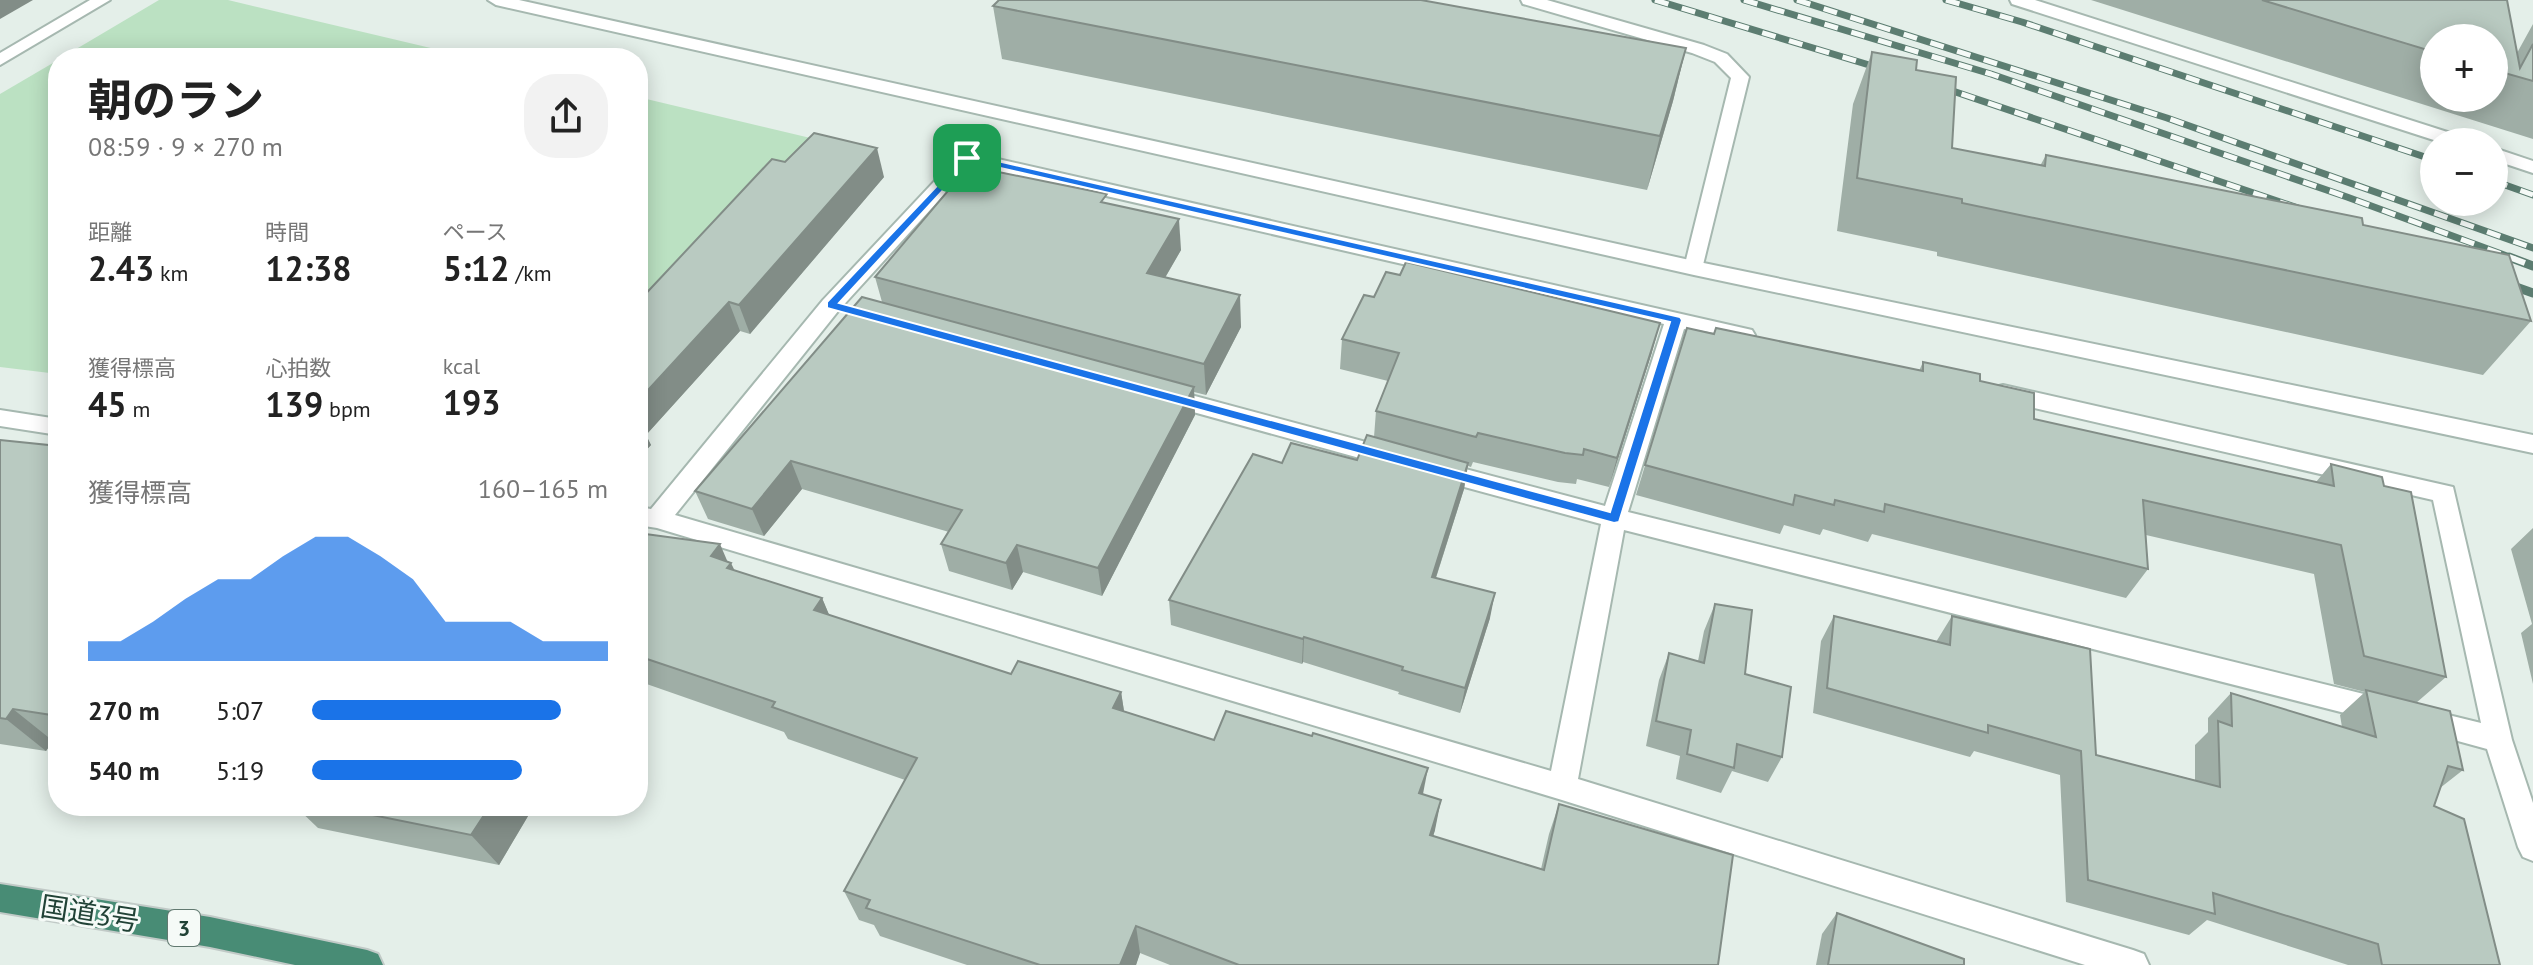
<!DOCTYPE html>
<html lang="ja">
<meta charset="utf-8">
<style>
:root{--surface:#fff;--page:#f2f2f2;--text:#222;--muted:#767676;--accent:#1a73e8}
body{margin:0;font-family:"PT Sans","Noto Sans JP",sans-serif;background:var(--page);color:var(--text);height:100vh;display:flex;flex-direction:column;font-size:30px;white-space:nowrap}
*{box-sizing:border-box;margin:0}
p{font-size:26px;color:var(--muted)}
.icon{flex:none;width:44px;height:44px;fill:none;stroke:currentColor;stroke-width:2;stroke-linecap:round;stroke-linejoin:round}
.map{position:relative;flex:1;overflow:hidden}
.sheet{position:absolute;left:48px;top:48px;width:600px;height:768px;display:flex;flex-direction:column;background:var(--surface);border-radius:32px;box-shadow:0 4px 20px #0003}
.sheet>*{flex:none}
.buttons{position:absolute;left:2420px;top:24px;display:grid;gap:16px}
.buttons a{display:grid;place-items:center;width:88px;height:88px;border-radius:50%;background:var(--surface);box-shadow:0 4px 20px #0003;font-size:40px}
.pin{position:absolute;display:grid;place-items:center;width:68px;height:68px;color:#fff;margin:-34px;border-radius:16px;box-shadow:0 4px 12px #0006}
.round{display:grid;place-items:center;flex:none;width:84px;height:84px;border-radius:32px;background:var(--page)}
.summary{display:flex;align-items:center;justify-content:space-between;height:136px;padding:0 40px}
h1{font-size:44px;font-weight:700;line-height:60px}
.metrics{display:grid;grid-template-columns:repeat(3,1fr);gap:12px;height:136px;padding:8px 40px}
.metrics div{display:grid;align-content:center}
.metrics b{font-size:34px;font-weight:700}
.metrics small{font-size:22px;font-weight:400}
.metrics p{font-size:22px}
.chart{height:224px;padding:16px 40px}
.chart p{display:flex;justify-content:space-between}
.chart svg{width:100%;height:144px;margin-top:8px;fill:var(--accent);opacity:.7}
ul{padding:0 40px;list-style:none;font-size:26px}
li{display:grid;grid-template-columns:128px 96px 1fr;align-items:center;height:60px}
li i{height:20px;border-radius:10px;background:var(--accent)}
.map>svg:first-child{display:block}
</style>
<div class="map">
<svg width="2533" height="965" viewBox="0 0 2533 965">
<rect width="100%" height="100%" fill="#e4efe9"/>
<g fill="#bbe1c2">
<path d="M 159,0 L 228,0 L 473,58 L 61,58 Z"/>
<path d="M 58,60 L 58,374 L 0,367 L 0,94 Z"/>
<path d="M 638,97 L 861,150 L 638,380 Z"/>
</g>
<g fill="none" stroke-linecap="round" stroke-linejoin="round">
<g stroke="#a6b8b0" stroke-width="4">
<g id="minor">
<path d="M 1521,0 L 1547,0 L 1704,45 L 1727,54 L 1749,77 L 1701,273 L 1687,273 L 1684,268 L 1731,78 L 1715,62 L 1692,53 L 1523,4 Z"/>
<path d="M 967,152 L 1752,330 L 1755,335 L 1752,340 L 1744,342 L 1684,329 L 1628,512 L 2384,699 L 2394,703 L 2398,711 L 2394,719 L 2384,723 L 1624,530 L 1578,779 L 2133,950 L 2144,954 L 2149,965 L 2085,965 L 1562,800 L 657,528 L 638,525 L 638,507 L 651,509 L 823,300 L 960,154 ZM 971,165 L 1664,324 L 1605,506 L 1435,461 L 1427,464 L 1423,470 L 1427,476 L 1435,479 L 1601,524 L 1551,771 L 675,515 L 839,310 Z"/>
<path d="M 2003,385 L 2453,487 L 2512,740 L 2533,803 L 2533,861 L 2523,857 L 2518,847 L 2487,749 L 2414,729 L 2410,721 L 2414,713 L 2424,709 L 2481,723 L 2433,500 L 1995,399 L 1992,393 L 1995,387 Z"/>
<path d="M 1165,388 L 1392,449 L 1400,452 L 1404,458 L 1400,464 L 1392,467 L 1157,402 L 1154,396 L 1157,390 Z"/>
<path d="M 0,410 L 58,419 L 58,435 L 0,426 Z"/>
</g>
</g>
<g stroke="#a6b8b0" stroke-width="4">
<g id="tertiary">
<path d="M 90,0 L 110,0 L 0,65 L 0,53 Z"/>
<path d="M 488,0 L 519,0 L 1694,261 L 2533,435 L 2533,453 L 1694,275 L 496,5 Z"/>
<path d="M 2010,0 L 2035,0 L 2466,138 L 2468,142 L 2440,142 L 2012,4 Z"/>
<path d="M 2494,148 L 2533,161 L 2533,173 L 2494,160 Z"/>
</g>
</g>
<g stroke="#c1cac7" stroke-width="4">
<path id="trunk" d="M 0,884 L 210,917 L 367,950 L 378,954 L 383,965 L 295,965 L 210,947 L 0,912 Z"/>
</g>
<use href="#minor" fill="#fff" fill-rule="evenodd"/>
<use href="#tertiary" fill="#fff" fill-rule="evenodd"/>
<use href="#trunk" fill="#488c75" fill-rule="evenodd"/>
<g stroke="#5c7d71" stroke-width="7">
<g id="rail-far1">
<path d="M 1655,0 L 1889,71"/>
<path d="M 1744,0 L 1991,74 L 2347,197 L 2515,259"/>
<path d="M 1797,0 L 2167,118 L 2533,248"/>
<path d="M 1946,0 L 2022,22 L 2434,160"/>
<path d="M 1935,85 L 2298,208"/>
<path d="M 2494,181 L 2533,195"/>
</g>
</g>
<g stroke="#5c7d71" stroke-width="9">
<g id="rail">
<path d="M 2509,257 L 2533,266"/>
<path d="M 2502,282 L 2533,293"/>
</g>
</g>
<use href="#rail-far1" stroke="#f5faf7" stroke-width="5" stroke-dasharray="14" stroke-linecap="butt"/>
<use href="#rail" stroke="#f5faf7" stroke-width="6" stroke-dasharray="17" stroke-linecap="butt"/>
</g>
<g fill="#9faea6" fill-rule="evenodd">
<path d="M 2091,0 L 2507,0 L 2517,53 L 2533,24 L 2533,139 ZM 2434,38 L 2494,38 L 2494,98 L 2434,98 Z"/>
<path d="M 993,6 L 1686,48 L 1673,101 L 1647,190 L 1002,59 Z"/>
<path d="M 1872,52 L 1916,70 L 1952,148 L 2040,166 L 2046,155 L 2363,225 L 2531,321 L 2483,375 L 1937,256 L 1937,252 L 1837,231 L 1853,104 Z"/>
<path d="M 785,162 L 884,177 L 750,334 L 740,331 L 646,435 L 651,445 L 638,459 L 638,302 Z"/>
<path d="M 1108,204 L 1181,250 L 1165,278 L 1241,327 L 1206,395 L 1194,392 L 1195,415 L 1102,596 L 1023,572 L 1012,590 L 949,571 L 941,544 L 949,532 L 802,489 L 764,536 L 708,519 L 695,491 L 882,302 L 875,277 Z"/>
<path d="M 1687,328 L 1919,371 L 1923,362 L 1980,381 L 2034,419 L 2316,482 L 2331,464 L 2384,486 L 2446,677 L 2416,703 L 2463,770 L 2440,788 L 2434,806 L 2500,965 L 2348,965 L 2207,920 L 2189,935 L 2066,902 L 2060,775 L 1974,751 L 1970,757 L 1813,713 L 1821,641 L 1834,616 L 1936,642 L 1952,616 L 2096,755 L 2195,780 L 2195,745 L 2208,732 L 2208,718 L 2231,693 L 2342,727 L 2340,715 L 2365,692 L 2334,684 L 2314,574 L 2146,535 L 2148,569 L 2126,598 L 1872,534 L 1868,542 L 1823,529 L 1820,535 L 1784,525 L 1780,534 L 1636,495 Z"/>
<path d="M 1342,339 L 1652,352 L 1609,487 L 1577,479 L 1576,484 L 1558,482 L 1473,462 L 1471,467 L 1468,466 L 1464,489 L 1436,578 L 1490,618 L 1460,713 L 1398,694 L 1399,692 L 1303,662 L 1302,664 L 1171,625 L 1169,600 L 1282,463 L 1357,460 L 1374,437 L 1376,411 L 1388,381 L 1340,369 Z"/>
<path d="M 0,440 L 58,446 L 58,742 L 53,741 L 46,751 L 0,744 Z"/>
<path d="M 2533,528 L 2533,684 L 2521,633 L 2532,624 L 2511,549 Z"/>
<path d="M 638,533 L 728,562 L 734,570 L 822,598 L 829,615 L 1011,674 L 1121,692 L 1124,711 L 1214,740 L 1423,794 L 1435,830 L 1433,836 L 1541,869 L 1549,834 L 1559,804 L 1718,965 L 1170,965 L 1140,953 L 1136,965 L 967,965 L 880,936 L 874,925 L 859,920 L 844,891 L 905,780 L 788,739 L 784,732 L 638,681 Z"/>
<path d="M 1715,604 L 1782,757 L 1768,782 L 1732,771 L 1721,793 L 1676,779 L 1680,756 L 1646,746 L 1659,680 L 1669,653 L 1698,661 L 1704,631 Z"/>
<path d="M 295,806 L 534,806 L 499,865 L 318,828 Z"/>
<path d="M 1837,913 L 1964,965 L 1816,965 L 1822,934 Z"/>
</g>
<g fill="#828d87">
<path d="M 0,0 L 33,0 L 0,19 Z"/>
<path d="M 1686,48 L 1673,101 L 1647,190 L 1660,136 Z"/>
<path d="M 877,148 L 884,177 L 750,334 L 739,305 Z"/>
<path d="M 1179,219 L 1181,250 L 1149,305 L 1147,273 Z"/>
<path d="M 1240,295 L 1241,327 L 1206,395 L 1204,364 Z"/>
<path d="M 729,302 L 740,331 L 646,435 L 651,445 L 638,459 L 638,401 Z"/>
<path d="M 1660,323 L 1652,352 L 1609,487 L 1617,458 Z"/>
<path d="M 1194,387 L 1195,415 L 1102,596 L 1098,568 Z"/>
<path d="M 791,461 L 802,489 L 764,536 L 752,509 Z"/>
<path d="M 1468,463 L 1464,489 L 1428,602 L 1432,577 Z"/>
<path d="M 720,544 L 729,565 L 731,563 L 747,596 L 711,556 Z"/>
<path d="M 1017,545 L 1023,572 L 1012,590 L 1006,563 Z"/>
<path d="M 1495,593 L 1490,618 L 1460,713 L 1465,688 Z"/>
<path d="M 822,598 L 836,631 L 814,610 Z"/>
<path d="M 1304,637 L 1303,662 L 1302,664 L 1303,639 Z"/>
<path d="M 1121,692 L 1126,724 L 1113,708 Z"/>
<path d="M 13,709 L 53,741 L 46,751 L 6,719 Z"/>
<path d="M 1428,768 L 1422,799 L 1419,793 Z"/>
<path d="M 1441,800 L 1435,830 L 1424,865 L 1430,835 Z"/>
<path d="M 490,806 L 534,806 L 499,865 L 471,835 Z"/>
<path d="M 1136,926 L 1140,953 L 1136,965 L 1120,965 Z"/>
</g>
<g fill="#b9cac1" stroke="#828d87" stroke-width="2">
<path d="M 999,0 L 1421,0 L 1686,48 L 1660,136 L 993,6 Z"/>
<path d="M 2262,0 L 2507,0 L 2520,68 L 2533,44 L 2533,81 L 2494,70 L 2494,38 L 2434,38 L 2434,52 Z"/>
<path d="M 1872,52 L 1917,60 L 1916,70 L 1956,77 L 1952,148 L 2045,166 L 2046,155 L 2362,218 L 2363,225 L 2509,255 L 2531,321 L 1962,203 L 1962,199 L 1857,178 Z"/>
<path d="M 814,133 L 877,148 L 739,305 L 729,302 L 638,401 L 638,302 L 772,159 L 785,162 Z"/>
<path d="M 969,166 L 1107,194 L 1101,202 L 1179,219 L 1147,273 L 1240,295 L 1204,364 L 875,277 Z"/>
<path d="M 1406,262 L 1660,323 L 1617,458 L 1584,449 L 1583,455 L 1565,453 L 1478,433 L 1476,437 L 1376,411 L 1399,353 L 1342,339 L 1364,295 L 1374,297 L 1386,272 L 1400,275 Z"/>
<path d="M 862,297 L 1194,387 L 1098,568 L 1017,545 L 1006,563 L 941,544 L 962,510 L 791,461 L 752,509 L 695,491 Z"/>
<path d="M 1687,328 L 1714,334 L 1716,328 L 1923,371 L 1923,362 L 1980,374 L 1980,381 L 2034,393 L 2034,419 L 2334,486 L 2331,464 L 2382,477 L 2384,486 L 2411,492 L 2446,677 L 2364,656 L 2341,545 L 2143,500 L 2148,569 L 1885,504 L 1884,512 L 1835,500 L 1834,505 L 1795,495 L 1793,505 L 1645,465 Z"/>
<path d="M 1367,435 L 1468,463 L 1432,577 L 1495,593 L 1465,688 L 1402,670 L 1403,667 L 1304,637 L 1303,639 L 1169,600 L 1253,454 L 1282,463 L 1291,443 L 1357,460 Z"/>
<path d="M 0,440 L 58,446 L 58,716 L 13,709 L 6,719 L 0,718 Z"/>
<path d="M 638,533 L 720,544 L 711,556 L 731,563 L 727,568 L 822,598 L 814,610 L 1011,674 L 1018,661 L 1121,692 L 1113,708 L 1214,740 L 1226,711 L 1312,736 L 1313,733 L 1428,768 L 1419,793 L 1441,800 L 1430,835 L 1544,870 L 1559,804 L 1733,855 L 1718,965 L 1239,965 L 1136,926 L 1120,965 L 1040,965 L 866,908 L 870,900 L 844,891 L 917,758 L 772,707 L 775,702 L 638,656 Z"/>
<path d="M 1715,604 L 1752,610 L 1745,674 L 1791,687 L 1782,757 L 1737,744 L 1734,768 L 1687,754 L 1691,730 L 1656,721 L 1669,653 L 1704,663 Z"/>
<path d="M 1834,616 L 1950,645 L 1952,616 L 2090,649 L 2096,755 L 2220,787 L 2218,721 L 2232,726 L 2231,693 L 2376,737 L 2366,690 L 2450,711 L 2463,770 L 2448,766 L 2434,806 L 2464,819 L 2500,965 L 2382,965 L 2378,944 L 2213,893 L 2215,914 L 2088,880 L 2081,751 L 1988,725 L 1988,733 L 1827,688 Z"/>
<path d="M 328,806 L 490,806 L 471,835 Z"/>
<path d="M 1837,913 L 1964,959 L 1964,965 L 1828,965 Z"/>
</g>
<path fill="#1a73e8" stroke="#fff" stroke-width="2" fill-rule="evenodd" d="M 967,154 L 1680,317 L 1682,320 L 1619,522 L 1614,523 L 827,308 L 827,302 ZM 970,161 L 1670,322 L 1610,512 L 839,303 Z"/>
<g text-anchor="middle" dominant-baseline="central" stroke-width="6" stroke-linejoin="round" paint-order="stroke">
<rect fill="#f5faf7" stroke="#617970" stroke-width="2" x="168" y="910" width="32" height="36" rx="6"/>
<g font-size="22" font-weight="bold" fill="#214236">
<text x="184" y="928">3</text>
</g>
<g font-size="28" fill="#214236" stroke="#f5faf7">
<text transform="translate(90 913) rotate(9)">国道3号</text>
</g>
</g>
</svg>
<div class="buttons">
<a>+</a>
<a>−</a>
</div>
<div class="pin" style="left:967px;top:158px;background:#1e9e55"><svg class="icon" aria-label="arrive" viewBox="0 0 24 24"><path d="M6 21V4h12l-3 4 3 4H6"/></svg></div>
<section class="sheet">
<div class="summary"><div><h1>朝のラン</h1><p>08:59 · 9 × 270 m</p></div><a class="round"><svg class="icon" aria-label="share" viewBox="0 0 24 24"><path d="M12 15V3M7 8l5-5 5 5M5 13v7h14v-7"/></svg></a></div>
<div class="metrics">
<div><p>距離</p><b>2.43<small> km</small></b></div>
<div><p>時間</p><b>12:38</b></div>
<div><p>ペース</p><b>5:12<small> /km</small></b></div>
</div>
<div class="metrics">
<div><p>獲得標高</p><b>45<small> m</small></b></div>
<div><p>心拍数</p><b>139<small> bpm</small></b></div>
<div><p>kcal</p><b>193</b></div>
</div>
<div class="chart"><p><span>獲得標高</span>160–165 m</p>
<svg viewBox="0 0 160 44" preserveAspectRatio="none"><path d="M0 44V38L10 38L20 32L30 25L40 19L50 19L60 12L70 6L80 6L90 12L100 19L110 32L120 32L130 32L140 38L150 38L160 38V44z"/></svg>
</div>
<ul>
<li><b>270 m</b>5:07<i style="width:84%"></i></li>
<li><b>540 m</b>5:19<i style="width:71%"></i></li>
</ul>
</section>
</div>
